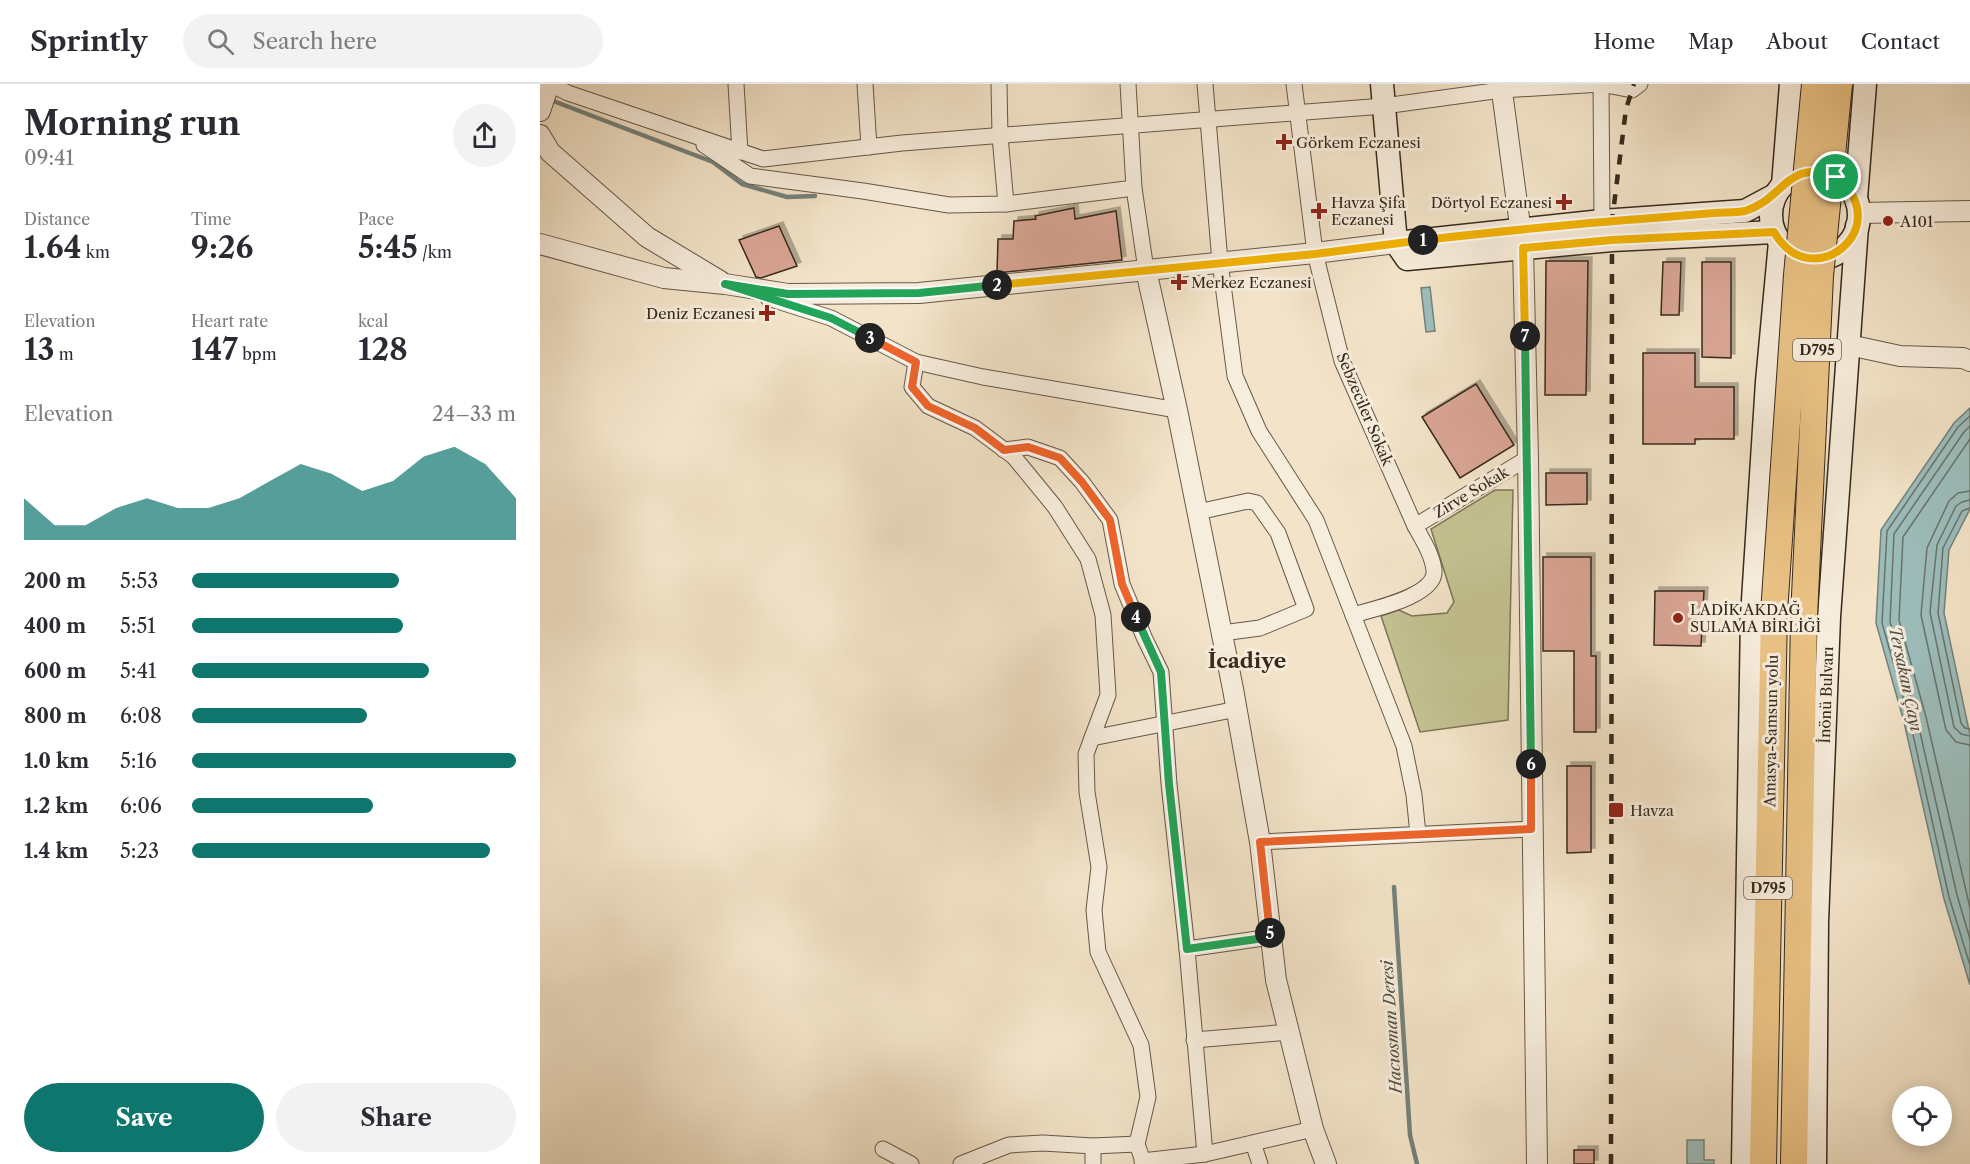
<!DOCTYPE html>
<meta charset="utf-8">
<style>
:root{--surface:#fff;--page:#f2f2f3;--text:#2b2b33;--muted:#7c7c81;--line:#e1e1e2;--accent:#0f766e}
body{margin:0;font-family:"Libre Caslon Text",serif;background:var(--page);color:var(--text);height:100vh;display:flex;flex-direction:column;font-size:22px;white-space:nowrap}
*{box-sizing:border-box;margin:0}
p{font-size:20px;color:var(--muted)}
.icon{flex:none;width:33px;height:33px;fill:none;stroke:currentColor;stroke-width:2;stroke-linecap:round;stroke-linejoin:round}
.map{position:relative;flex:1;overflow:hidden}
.sheet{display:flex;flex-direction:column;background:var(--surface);width:540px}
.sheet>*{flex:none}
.controls{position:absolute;left:1352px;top:1002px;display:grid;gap:12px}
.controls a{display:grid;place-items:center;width:60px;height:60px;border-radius:50%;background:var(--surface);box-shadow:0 3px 15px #0003;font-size:30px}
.pin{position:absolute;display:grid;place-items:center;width:51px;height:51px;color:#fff;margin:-26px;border:3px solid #fff;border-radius:50%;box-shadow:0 2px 6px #0007}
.km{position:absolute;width:30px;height:30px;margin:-15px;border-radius:50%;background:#222;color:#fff;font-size:16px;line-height:30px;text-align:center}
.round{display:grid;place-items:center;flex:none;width:63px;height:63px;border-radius:32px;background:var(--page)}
.headline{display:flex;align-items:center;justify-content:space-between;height:102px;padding:0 24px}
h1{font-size:33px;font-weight:700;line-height:45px}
.metrics{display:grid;grid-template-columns:repeat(3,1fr);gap:9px;height:102px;padding:6px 24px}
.metrics div{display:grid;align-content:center}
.metrics b{font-size:30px;font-weight:700}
.metrics small{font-size:16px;font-weight:400}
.metrics p{font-size:16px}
.chart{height:168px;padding:12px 24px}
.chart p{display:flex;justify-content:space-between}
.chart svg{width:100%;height:108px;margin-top:6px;fill:var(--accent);opacity:.7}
.action{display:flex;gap:12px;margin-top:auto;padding:12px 24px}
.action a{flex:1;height:69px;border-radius:36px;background:var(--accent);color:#fff;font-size:24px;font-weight:700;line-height:69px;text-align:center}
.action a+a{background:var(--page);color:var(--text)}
ul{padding:0 24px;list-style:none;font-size:20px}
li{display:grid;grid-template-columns:96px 72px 1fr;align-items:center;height:45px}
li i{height:15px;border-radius:8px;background:var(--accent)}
header{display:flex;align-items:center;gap:36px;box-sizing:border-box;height:84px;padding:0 30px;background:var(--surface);border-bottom:2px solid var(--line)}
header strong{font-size:28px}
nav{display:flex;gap:33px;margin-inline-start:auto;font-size:21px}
.search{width:420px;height:54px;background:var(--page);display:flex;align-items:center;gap:15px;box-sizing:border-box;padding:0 21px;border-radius:33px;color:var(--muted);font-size:22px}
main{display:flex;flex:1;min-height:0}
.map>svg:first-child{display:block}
</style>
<header>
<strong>Sprintly</strong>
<div class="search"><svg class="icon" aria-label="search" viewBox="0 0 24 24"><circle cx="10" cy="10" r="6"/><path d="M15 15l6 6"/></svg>Search here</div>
<nav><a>Home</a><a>Map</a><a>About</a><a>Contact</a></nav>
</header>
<main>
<section class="sheet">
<div class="headline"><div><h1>Morning run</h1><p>09:41</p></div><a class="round"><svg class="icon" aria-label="share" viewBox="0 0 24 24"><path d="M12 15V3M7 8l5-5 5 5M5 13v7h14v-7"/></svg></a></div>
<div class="metrics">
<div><p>Distance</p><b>1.64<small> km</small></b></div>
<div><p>Time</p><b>9:26</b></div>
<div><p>Pace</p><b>5:45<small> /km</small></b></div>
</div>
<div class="metrics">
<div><p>Elevation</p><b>13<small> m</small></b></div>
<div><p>Heart rate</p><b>147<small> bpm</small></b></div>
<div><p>kcal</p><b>128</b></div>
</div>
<div class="chart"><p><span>Elevation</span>24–33 m</p>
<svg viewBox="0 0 160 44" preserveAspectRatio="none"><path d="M0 44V27L10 38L20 38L30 31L40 27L50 31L60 31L70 27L80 20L90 13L100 17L110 24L120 20L130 10L140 6L150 13L160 27V44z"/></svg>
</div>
<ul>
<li><b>200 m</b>5:53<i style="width:64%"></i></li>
<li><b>400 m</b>5:51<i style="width:65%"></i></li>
<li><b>600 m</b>5:41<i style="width:73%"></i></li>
<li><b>800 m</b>6:08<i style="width:54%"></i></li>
<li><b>1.0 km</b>5:16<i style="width:100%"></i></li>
<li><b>1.2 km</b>6:06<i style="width:56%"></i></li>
<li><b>1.4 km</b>5:23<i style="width:92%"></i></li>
</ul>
<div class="action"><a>Save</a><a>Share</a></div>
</section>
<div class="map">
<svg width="1430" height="1080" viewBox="0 0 1430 1080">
<defs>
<filter id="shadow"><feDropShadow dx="4" dy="-4" stdDeviation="0" flood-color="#0004"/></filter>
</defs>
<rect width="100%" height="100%" fill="#f3e4c9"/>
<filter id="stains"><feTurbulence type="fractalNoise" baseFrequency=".00333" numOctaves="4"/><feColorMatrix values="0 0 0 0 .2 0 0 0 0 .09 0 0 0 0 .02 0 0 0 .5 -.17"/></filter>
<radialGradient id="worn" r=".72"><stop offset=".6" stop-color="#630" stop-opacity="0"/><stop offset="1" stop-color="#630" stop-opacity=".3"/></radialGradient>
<path fill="#c3c191" stroke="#7d7557" stroke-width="1.5" d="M 955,406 L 973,406 L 968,636 L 880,648 L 841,532 L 859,526 L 872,532 L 907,529 L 914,518 L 891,445 Z"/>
<g fill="#9dbebc" stroke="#74827c" stroke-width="1.5">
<path d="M 890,203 L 895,247 L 886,248 L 881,204 Z"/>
<path d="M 1430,324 L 1430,425 L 1409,466 L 1404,529 L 1430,651 L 1430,901 L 1404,815 L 1364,638 L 1336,539 L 1341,446 L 1414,339 Z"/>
<path d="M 1147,1056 L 1164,1056 L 1164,1076 L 1174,1076 L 1174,1080 L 1147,1080 Z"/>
</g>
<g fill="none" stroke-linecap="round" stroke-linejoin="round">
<g stroke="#6a746c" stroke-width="1.5">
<path d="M 1430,332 L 1418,343 L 1347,447 L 1342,539 L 1370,637 L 1409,813 L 1430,881"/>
<path d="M 1430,342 L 1424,348 L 1354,450 L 1350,538 L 1377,635 L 1417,811 L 1430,855"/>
<path d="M 1430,355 L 1363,453 L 1359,536 L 1386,633 L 1430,824"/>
<path d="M 1430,407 L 1418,409 L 1409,417 L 1387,464 L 1381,531 L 1406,646 L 1416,658 L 1430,661"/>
<path d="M 1430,416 L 1422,418 L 1416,422 L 1397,461 L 1390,528 L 1414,643 L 1421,650 L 1430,652"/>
<path d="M 1430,424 L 1422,427 L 1403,464 L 1398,529 L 1421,639 L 1425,644 L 1430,645"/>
</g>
<g stroke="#74827c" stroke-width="4.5">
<path d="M 8,15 L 173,78 L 202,100 L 247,113 L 275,112"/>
<path d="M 854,803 L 870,1051 L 877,1080"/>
</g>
</g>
<g fill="#daa695" stroke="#37291d" stroke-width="1.5" filter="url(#shadow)">
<path d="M 534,124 L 535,135 L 576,127 L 582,176 L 457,189 L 458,155 L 473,155 L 474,137 L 496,135 L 495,132 Z"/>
<path d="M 239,142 L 257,182 L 221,194 L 216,193 L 199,156 Z"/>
<path d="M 1006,177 L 1048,177 L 1046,311 L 1005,311 Z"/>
<path d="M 1123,178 L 1141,178 L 1139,231 L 1121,231 Z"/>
<path d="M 1162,178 L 1191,178 L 1191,274 L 1162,273 Z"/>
<path d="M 1103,269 L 1155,269 L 1155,303 L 1194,303 L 1194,355 L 1155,355 L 1155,360 L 1103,360 Z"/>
<path d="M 936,300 L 974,361 L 920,394 L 882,333 Z"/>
<path d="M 1006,389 L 1047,389 L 1047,420 L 1006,421 Z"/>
<path d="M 1003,473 L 1051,473 L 1051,572 L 1056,572 L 1056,648 L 1034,648 L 1034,567 L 1003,567 Z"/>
<path d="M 1115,507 L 1164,507 L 1161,562 L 1114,561 Z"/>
<path d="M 1027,682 L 1051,682 L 1051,768 L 1027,769 Z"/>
<rect x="1034" y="1066" width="20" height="14"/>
</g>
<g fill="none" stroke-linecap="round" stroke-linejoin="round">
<g stroke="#665848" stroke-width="17">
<g id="minor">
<path d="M 10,0 L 28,9 L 223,75 L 362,59 L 844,22 L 961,6 L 1061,0 L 1092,6 L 1100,0"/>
<path d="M 196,0 L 200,68"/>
<path d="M 325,0 L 329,63"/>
<path d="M 459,0 L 460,52 L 466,120"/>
<path d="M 588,0 L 594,104 L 606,186"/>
<path d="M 665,0 L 680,178 L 695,292 L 719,347 L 776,436 L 864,662 L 874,711 L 878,750"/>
<path d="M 754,0 L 775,169 L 802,277 L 875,442 C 882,455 892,470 894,486 C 897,512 833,525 813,531"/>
<path d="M 1061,0 L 1062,137"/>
<path d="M 164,61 L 210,92 L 323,107 L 409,121 L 466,120 L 594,104"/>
<path d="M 228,214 L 291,234 L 376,278 L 443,293 L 637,326"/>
<path d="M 376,278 L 372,303 L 388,322 L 435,344 L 474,373 L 515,423 L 548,475 L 563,531 L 568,611 L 546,670 L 547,708 L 559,783 L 554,826 L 558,868 L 601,961 L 608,1013 L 597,1060 L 604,1080"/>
<path d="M 464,366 L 488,363 L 520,374 L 542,398 L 570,436 L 582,500 L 604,553 L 621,588 L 629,700 L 647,865 L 665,1070"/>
<path d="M 658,428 L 708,417 L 717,419 L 738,449 L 766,525 L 720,544 L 682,549"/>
<path d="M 875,442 L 988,374"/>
<path d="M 552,654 L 697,625"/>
<path d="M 720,758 L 991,745"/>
<path d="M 647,865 L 731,853"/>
<path d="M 654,956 L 749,948"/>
<path d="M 713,1059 L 720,1080"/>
<path d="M 553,1062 L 553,1080"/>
<path d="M 343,1065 L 371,1080"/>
<path d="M 602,1077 L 665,1070 L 773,1045"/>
<path d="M 421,1080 L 469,1061 L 503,1059 L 553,1062 L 597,1060"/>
</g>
</g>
<g stroke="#665848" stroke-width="22">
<g id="tertiary">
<path d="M 961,0 L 983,164 L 988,374 L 997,1080"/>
<path d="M 0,27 L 9,0"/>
<path d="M 0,51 L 10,68 L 107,153 L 180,197"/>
<path d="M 1319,129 L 1430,127"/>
<path d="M 0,160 L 124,194 L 185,200 L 248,210 L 379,209 L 775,169 L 856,159"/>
<path d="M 606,186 L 637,326 L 693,605 L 720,758 L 736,896 L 773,1045 L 786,1080"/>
<path d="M 1309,261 L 1360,272 L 1423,274 L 1430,277"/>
</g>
</g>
<g stroke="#37291d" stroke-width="25">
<g id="secondary">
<path d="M 842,0 L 856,159 L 867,175 L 1072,156 L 1234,148"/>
<circle cx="1275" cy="131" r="44"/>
<path d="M 1243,101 L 1251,0"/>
<path d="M 1316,114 L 1325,0"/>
<path d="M 856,159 L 1062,137 L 1205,127 L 1235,111"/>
<path d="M 1203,1080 L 1212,532 L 1227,298 L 1240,158"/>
<path d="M 1275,1080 L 1277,838 L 1289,533 L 1317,142"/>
</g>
</g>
<g stroke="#37291d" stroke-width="28">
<g id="trunk">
<path d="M 1223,1080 L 1234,529"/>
<path d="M 1254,1080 L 1264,533"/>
</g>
</g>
<use href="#minor" stroke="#f7eddc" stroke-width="15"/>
<use href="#tertiary" stroke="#f7eddc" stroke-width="20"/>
<use href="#secondary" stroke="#f7eddc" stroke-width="22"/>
<use href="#trunk" stroke="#eac284" stroke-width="26"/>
<path stroke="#37291d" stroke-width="4.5" stroke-dasharray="10 10" stroke-linecap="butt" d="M 1071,1080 L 1072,137 L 1086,25 L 1094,0"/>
<g stroke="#37291d" stroke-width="28" stroke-linecap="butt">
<g id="trunk-bridge">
<path d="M 1234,529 L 1257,191 L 1275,0"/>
<path d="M 1264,533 L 1280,192 L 1299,0"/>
</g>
</g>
<use href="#trunk-bridge" stroke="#eac284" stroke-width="26"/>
</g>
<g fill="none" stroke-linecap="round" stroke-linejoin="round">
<g stroke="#fff" stroke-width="12">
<path id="split-1" d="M 883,156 C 956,148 1028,140 1101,135 C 1125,133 1149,131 1174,129 C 1183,128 1196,129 1205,127 C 1245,115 1246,74 1296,93"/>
</g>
<g stroke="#fff" stroke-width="12">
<path id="split-2" d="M 457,201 L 775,170 L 883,156"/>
</g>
<g stroke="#fff" stroke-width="12">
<path id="split-3" d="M 330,254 L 291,234 L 185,200 L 248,210 L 379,209 L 457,201"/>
</g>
<g stroke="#fff" stroke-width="12">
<path id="split-4" d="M 330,254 L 376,278 L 372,303 L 388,322 L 435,344 L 464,366 L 488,363 L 520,374 L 542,398 L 570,436 L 582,500 L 596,533"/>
</g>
<g stroke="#fff" stroke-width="12">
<path id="split-5" d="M 596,533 L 621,588 L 629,700 L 647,865 L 731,853 L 730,849"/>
</g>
<g stroke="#fff" stroke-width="12">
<path id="split-6" d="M 730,849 L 720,758 L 991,745 L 991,680"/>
</g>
<g stroke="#fff" stroke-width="12">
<path id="split-7" d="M 985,252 L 991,680"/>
</g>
<g stroke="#fff" stroke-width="12">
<path id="split-8" d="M 985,252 L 983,164 L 1072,156 L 1234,148 C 1272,214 1358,142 1296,93"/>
</g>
<use href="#split-1" stroke="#f5b400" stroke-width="8"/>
<use href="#split-2" stroke="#f5b400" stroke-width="8"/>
<use href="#split-3" stroke="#22a559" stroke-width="8"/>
<use href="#split-4" stroke="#f0652b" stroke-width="8"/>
<use href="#split-5" stroke="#22a559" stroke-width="8"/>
<use href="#split-6" stroke="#f0652b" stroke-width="8"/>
<use href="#split-7" stroke="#22a559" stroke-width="8"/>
<use href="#split-8" stroke="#f5b400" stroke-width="8"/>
</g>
<g fill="#8f2418" stroke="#f7eddc" stroke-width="2">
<path d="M741 49h6v6h6v6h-6v6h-6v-6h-6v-6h6z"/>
<path d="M1021 109h6v6h6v6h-6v6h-6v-6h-6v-6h6z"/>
<path d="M776 118h6v6h6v6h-6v6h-6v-6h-6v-6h6z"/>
<circle cx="1348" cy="137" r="6"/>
<path d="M636 189h6v6h6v6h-6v6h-6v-6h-6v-6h6z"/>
<path d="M224 220h6v6h6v6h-6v6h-6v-6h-6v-6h6z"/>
<circle cx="1138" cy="534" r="6"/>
<rect x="1068" y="718" width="16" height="16" rx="3"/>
</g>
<g text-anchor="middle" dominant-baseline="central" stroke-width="6" stroke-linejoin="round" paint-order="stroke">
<g fill="#f7eddc" stroke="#716456" stroke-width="1.5">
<rect x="1253" y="255" width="48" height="22" rx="4.5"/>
<rect x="1204" y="793" width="48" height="22" rx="4.5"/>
</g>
<g font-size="14" font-weight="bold" fill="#37291d">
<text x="1277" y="266">D795</text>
<text x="1228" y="804">D795</text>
</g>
<g font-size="15" fill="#37291d" stroke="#f7eddc" text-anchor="start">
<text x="756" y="58">Görkem Eczanesi</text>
<text x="791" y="118">Havza Şifa<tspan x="791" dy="17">Eczanesi</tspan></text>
<text x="1012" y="118" text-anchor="end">Dörtyol Eczanesi</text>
<text x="1360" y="137">A101</text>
<text x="651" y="198">Merkez Eczanesi</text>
<text x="215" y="229" text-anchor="end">Deniz Eczanesi</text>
<text x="1150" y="525">LADİK AKDAĞ<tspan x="1150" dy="17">SULAMA BİRLİĞİ</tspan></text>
<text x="1090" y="726">Havza</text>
</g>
<g font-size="15" fill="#37291d" stroke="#f7eddc">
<text transform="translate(825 325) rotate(67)">Sebzeciler Sokak</text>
<text transform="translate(931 408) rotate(-31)">Zirve Sokak</text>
<text transform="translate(1286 611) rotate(-88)">İnönü Bulvarı</text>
<text transform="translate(1231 647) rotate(-89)">Amasya-Samsun yolu</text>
</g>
<g font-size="16" font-style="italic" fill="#504e45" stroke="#f7eddc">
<text transform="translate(1366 595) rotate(78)">Tersakan Çayı</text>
<text transform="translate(851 943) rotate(-94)">Hacıosman Deresi</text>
</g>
<g font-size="21" font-weight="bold" fill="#37291d" stroke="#f7eddc">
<text x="707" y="576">İcadiye</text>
</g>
</g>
<rect width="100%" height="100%" filter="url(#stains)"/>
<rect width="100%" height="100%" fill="url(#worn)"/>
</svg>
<div class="controls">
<a><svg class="icon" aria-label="locate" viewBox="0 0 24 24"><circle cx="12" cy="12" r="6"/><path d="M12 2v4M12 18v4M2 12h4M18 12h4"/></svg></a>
</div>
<div class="pin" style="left:1296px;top:93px;background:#1e9e55"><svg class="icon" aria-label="arrive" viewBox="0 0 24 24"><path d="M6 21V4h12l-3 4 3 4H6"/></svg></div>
<b class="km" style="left:883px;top:156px">1</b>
<b class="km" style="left:457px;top:201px">2</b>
<b class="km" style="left:330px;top:254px">3</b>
<b class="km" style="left:596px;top:533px">4</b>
<b class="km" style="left:730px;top:849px">5</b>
<b class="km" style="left:991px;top:680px">6</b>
<b class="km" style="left:985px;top:252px">7</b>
</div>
</main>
